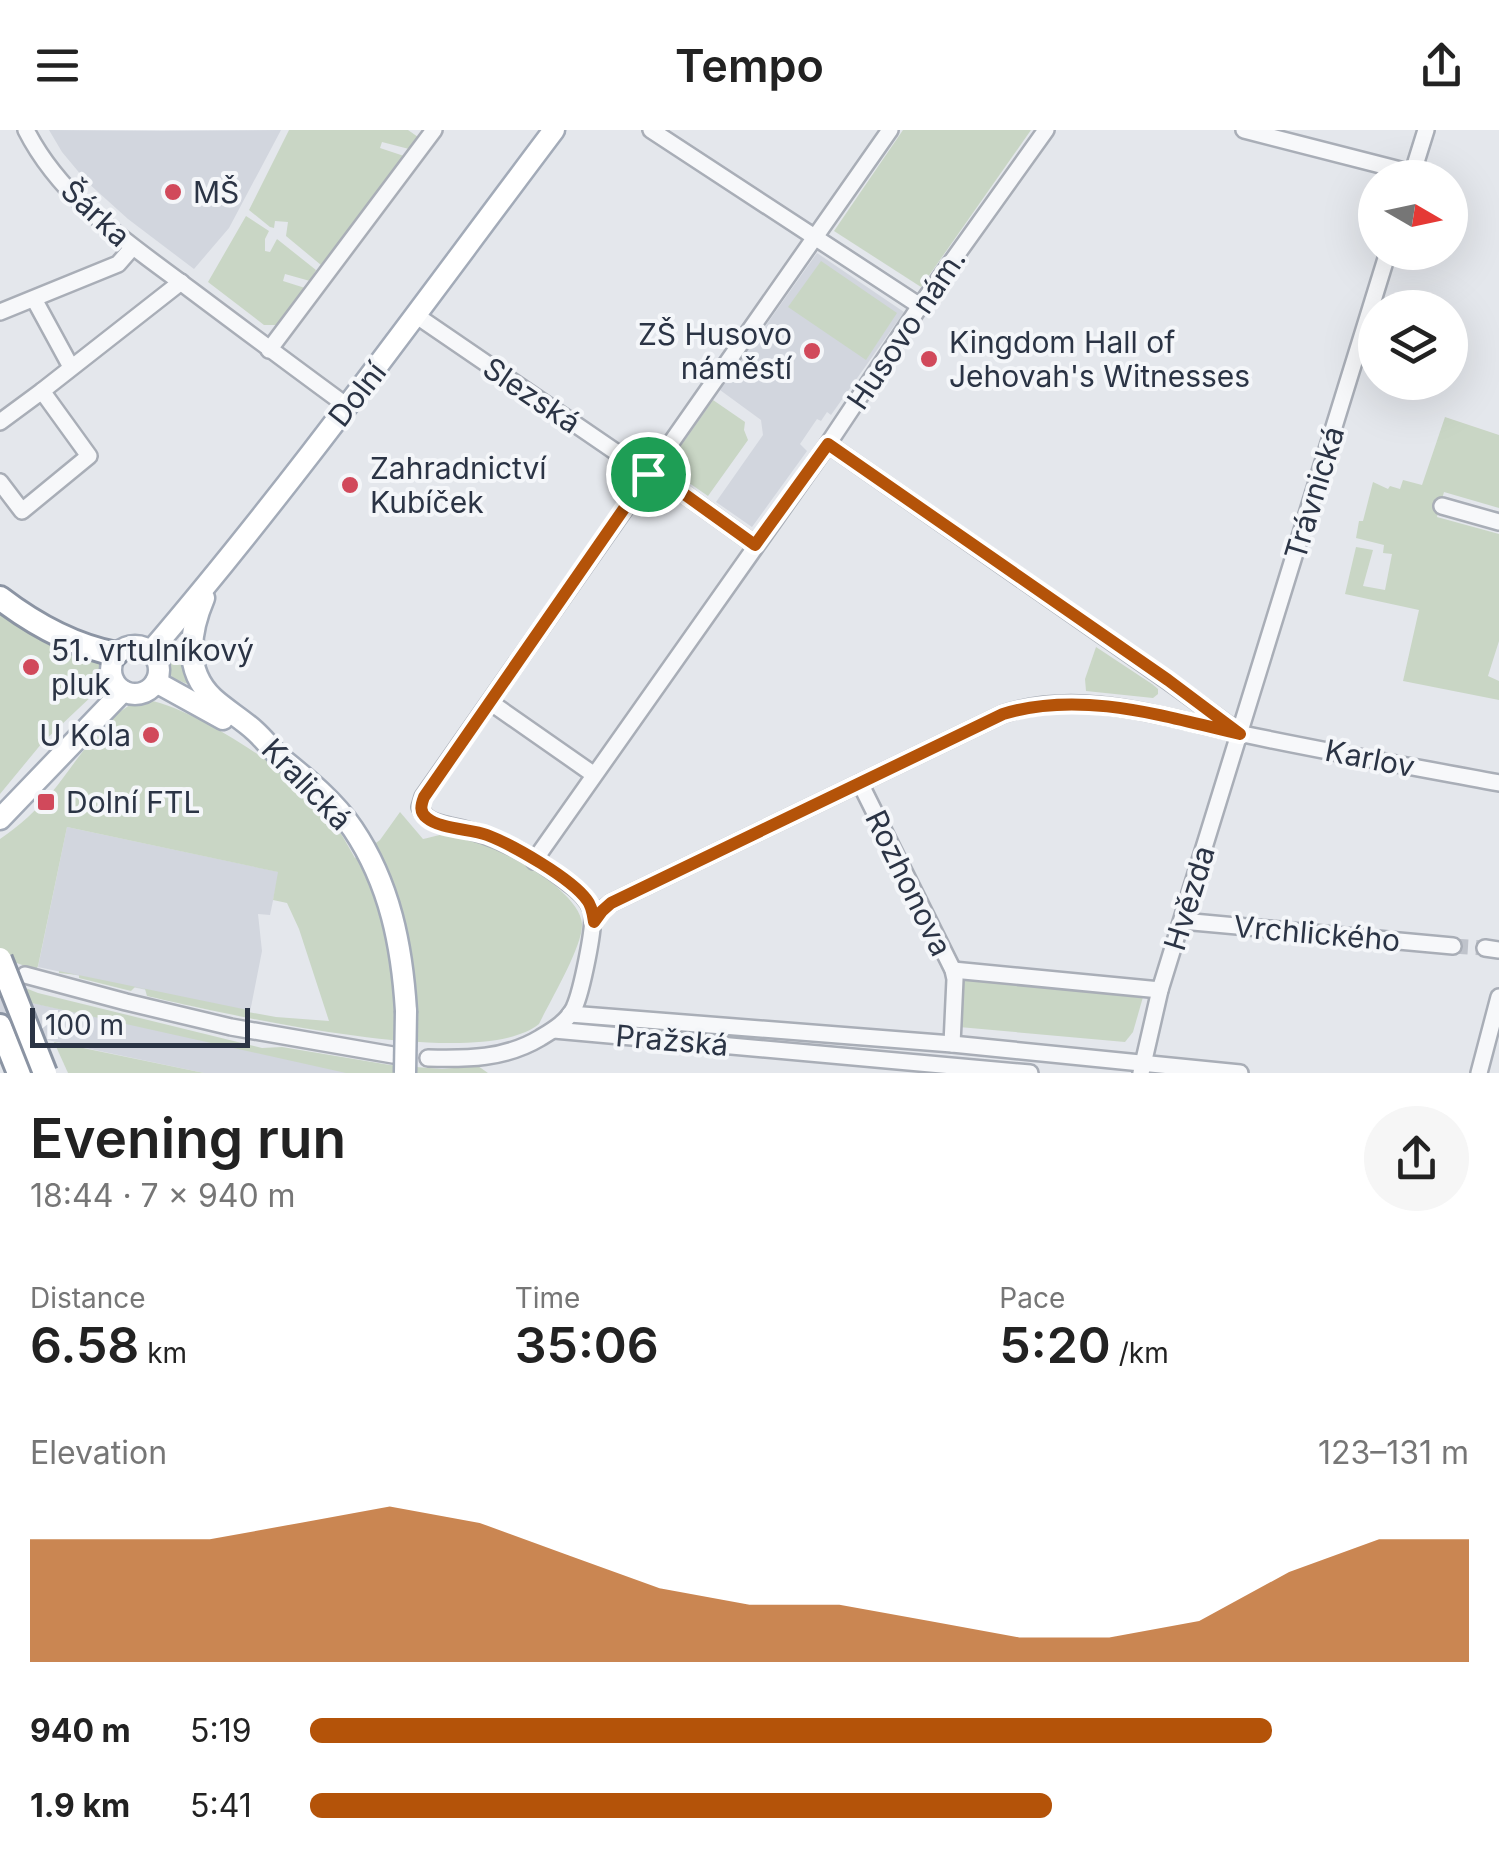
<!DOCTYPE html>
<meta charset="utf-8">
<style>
:root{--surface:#fff;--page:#f6f6f6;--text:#222;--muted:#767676;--accent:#b45309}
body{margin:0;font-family:Inter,sans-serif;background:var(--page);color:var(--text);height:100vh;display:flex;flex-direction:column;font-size:38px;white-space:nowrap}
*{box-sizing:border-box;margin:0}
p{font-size:32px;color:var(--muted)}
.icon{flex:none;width:55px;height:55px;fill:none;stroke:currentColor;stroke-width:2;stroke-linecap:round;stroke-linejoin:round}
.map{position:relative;height:943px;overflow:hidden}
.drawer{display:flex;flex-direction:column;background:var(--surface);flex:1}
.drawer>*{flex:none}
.needle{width:65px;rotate:99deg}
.fabs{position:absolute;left:1358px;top:30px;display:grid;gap:20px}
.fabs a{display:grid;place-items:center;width:110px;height:110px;border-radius:50%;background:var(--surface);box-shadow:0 10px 40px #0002;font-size:50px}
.scale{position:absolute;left:30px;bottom:25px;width:220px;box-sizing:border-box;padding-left:10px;border:5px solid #2b3445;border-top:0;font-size:28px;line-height:35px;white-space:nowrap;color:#2b3445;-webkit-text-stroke:8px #f4f6f9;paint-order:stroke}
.pin{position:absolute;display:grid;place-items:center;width:85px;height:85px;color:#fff;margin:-42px;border:5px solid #fff;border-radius:50%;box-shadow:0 2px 10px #0007}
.round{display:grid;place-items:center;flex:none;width:105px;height:105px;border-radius:52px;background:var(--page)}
.overview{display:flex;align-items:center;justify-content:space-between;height:170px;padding:0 30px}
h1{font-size:55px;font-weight:600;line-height:75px}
.stats{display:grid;grid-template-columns:repeat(3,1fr);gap:15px;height:170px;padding:10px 30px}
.stats div{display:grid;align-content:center}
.stats b{font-size:50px;font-weight:600}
.stats small{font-size:28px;font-weight:400}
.stats p{font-size:28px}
.chart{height:280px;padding:20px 30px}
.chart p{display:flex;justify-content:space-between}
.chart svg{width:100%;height:180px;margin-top:10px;fill:var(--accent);opacity:.7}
ul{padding:0 30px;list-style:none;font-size:32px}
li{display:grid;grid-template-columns:160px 120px 1fr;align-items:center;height:75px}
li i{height:25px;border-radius:12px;background:var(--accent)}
header{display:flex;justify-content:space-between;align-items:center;height:130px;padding:0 30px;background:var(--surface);font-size:45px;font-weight:600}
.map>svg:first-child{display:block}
</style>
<header><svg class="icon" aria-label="menu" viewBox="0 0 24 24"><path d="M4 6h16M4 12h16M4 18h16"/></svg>Tempo<svg class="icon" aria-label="share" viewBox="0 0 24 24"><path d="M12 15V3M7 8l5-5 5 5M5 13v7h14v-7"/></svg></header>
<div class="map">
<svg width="1499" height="943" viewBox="0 0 1499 943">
<rect width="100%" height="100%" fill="#e4e7ec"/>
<g fill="#d2d6de">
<path d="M 49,0 L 162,1 L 281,0 L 229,98 L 194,139 L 128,89 L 87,52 L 62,22 Z"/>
<path d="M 817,123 L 904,182 L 831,285 L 827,282 L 821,291 L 817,289 L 800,314 L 807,321 L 752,397 L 716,372 L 763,305 L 761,290 L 720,260 Z"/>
<path d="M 67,697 L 279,742 L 270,785 L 258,784 L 262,821 L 250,882 L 38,837 Z"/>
<path d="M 0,866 L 356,943 L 204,943 L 0,900 Z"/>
</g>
<g fill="#c9d6c5">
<path d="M 289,0 L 408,0 L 418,7 L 409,19 L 382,12 L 380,18 L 404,26 L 321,135 L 286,106 L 288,92 L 275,91 L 274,98 L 270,97 L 249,80 Z"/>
<path d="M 903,0 L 1031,0 L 921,157 L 834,101 Z"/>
<path d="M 246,86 L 269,101 L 265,109 L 265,121 L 270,122 L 277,109 L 316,140 L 310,151 L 285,144 L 283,151 L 305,158 L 276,195 L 264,195 L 208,152 Z"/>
<path d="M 821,131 L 897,183 L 866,230 L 788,177 Z"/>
<path d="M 713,270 L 745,292 L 744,300 L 748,310 L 708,366 L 666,337 Z"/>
<path d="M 1445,287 L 1499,305 L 1499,378 L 1444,362 L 1437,387 L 1499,404 L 1499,511 L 1488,546 L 1499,551 L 1499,570 L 1403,551 L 1419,480 L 1345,464 L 1356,417 L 1373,420 L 1363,456 L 1385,460 L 1392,424 L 1383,423 L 1384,415 L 1356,408 L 1359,391 L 1363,391 L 1373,352 L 1388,359 L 1390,356 L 1400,359 L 1403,350 L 1422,355 Z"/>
<path d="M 0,480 L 75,525 L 78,521 L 104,531 L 104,551 L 99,565 L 95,563 L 42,613 L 0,664 Z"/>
<path d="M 183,509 L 192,556 L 173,548 L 167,540 L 169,525 Z"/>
<path d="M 1096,517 L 1152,554 L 1158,559 L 1158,564 L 1153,568 L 1086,561 L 1085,549 Z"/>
<path d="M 143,569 C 192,576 287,639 321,676 C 334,691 345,710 355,728 L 380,710 L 400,682 L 423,709 C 432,707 445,703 454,703 C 485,705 581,760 582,794 C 583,816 550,871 539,894 C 479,943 226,884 147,866 L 145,859 L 135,857 L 131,861 L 79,848 L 79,845 L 59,843 L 59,841 L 248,880 L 248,882 L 276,887 L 329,891 L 299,799 L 287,773 L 273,770 L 278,742 L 67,697 L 38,836 L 36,840 L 0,827 L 0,709 C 19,696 37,680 52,662 C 77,632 105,582 143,569 Z"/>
<path d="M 0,848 L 38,863 L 262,918 L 282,917 L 390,935 L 442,939 L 478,936 L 488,943 L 346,943 L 0,866 Z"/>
<path d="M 964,848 L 1143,867 L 1133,902 L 1125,912 L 959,897 Z"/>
<path d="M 54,912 L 204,943 L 68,943 Z"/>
</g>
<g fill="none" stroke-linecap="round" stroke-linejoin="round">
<path stroke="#bfc3cb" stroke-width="15" stroke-dasharray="15 8" stroke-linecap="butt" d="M 1453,816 L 1485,818"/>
<g stroke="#a9aeb7" stroke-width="20">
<g id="minor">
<path d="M 26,0 C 62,71 130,114 191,160 C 243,199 295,238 347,276"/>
<path d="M 651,0 L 920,176"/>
<path d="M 1244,0 L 1412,43"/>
<path d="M 1411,48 L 1426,0"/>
<path d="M 34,169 L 71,237"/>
<path d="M 0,182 L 118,134 L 132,118"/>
<path d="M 417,186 L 648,344 L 662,348 L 755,415"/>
<path d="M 269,220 L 434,0"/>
<path d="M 42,261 L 181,152"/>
<path d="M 0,292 L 42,261 L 89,326 L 22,381 L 0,352"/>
<path d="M 828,314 L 1168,551 L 1234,599"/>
<path d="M 1442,376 L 1499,392"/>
<path d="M 490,572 L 593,644"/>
<path d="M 860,653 L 953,840 L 955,849 L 952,914"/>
<path d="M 534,731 L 828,314 L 920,176 L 1046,0"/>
<path d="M 1182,791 L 1453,816"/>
<path d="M 594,792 L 601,781 L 611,773 L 1003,584 C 1082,558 1165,588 1243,604 C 1328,622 1414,637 1499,653"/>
<path d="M 1485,818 L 1499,820"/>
<path d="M 953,840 L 1160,860"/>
<path d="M 25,845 L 126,872 L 231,897 L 393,925"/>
<path d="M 570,884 L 952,914 L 1240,943"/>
<path d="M 554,900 L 1030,943"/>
<path d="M 428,928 C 467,929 505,929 540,908 C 553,900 567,892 574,878 C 581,863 596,795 592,780 C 588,769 577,759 567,752 C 533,725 493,704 450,696 C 436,693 425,691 420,677 L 423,667 L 890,0"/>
<path d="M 1141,943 L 1160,860 L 1388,122"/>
<path d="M 1479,943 L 1499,867"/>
</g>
</g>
<g stroke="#a3abb8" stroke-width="25">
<g id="major">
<path d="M 204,468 C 190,501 183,540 213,568 C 226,580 242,589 255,601 C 265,610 272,620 282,629 C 308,650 334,671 353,699 C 390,754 402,816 406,881"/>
<circle cx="135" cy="540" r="24"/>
<path d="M 151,521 C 294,354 422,175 554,0"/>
<path d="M 156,552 L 223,589"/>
<path d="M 0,689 L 123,561"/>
</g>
</g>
<g stroke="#8b94a3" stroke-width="28">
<g id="highway">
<path d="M 0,468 C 34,494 75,516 116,524"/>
<path d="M 0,896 L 19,943"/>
</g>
</g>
<use href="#minor" stroke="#f7f8fa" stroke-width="15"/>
<use href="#major" stroke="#fff" stroke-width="20"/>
<use href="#highway" stroke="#fff" stroke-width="22"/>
<g stroke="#a3abb8" stroke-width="25" stroke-linecap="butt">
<path id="major-bridge" d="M 405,943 L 406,881"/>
</g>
<g stroke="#8b94a3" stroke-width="28" stroke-linecap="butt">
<path id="highway-bridge" d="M 0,829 L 45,943"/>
</g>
<use href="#major-bridge" stroke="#fff" stroke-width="20"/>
<use href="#highway-bridge" stroke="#fff" stroke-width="22"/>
</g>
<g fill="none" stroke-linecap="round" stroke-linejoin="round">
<g stroke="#fff" stroke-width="20">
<path id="route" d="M 828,314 L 1168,550 L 1240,604 C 1163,586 1081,560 1003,584 L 611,773 L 602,781 L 594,792 C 593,785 592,776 587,770 C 571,748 513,715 487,705 C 471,699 440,699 427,688 C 419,682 421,675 424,667 L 648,344 L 662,348 L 755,415 Z"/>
</g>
<use href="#route" stroke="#b45309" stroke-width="12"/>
</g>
<g fill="#d1495b" stroke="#f4f6f9" stroke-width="4">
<circle cx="173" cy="62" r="10"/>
<circle cx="812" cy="221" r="10"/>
<circle cx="929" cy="229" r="10"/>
<circle cx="350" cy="355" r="10"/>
<circle cx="31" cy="537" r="10"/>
<circle cx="151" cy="605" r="10"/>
<rect x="36" y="662" width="20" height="20" rx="5"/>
</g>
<g text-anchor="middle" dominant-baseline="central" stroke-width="8" stroke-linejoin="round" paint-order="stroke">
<g font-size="30" fill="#2b3445" stroke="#f4f6f9" text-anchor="start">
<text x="193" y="62">MŠ</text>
<text x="792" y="204" text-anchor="end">ZŠ Husovo<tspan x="792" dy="34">náměstí</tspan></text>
<text x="949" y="212">Kingdom Hall of<tspan x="949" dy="34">Jehovah's Witnesses</tspan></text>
<text x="370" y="338">Zahradnictví<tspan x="370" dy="34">Kubíček</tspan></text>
<text x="51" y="520">51. vrtulníkový<tspan x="51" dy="34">pluk</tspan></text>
<text x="131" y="605" text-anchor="end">U Kola</text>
<text x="66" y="672">Dolní FTL</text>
</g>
<g font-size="30" fill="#2b3445" stroke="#f4f6f9">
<text transform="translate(96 83) rotate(43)">Šárka</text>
<text transform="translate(906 199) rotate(-56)">Husovo nám.</text>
<text transform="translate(357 264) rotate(-52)">Dolní</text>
<text transform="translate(532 265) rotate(34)">Slezská</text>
<text transform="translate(1314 363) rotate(-73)">Trávnická</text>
<text transform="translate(1370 628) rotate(11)">Karlov</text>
<text transform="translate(307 654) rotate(46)">Kralická</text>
<text transform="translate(909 753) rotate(64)">Rozhonova</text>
<text transform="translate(1189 768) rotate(-73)">Hvězda</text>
<text transform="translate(1317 803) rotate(5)">Vrchlického</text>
<text transform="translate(672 910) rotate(5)">Pražská</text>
</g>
</g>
</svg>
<div class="fabs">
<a><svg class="needle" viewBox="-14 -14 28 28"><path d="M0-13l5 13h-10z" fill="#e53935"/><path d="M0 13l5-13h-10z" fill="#767676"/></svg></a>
<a><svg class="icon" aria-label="layers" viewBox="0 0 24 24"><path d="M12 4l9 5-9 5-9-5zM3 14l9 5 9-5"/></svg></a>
</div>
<div class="scale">100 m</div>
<div class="pin" style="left:648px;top:344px;background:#1e9e55"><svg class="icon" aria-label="arrive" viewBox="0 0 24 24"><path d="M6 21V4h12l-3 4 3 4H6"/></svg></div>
</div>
<section class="drawer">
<div class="overview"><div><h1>Evening run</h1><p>18:44 · 7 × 940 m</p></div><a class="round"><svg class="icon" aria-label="share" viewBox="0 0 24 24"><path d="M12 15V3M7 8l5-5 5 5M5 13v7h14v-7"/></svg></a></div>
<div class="stats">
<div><p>Distance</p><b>6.58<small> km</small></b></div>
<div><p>Time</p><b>35:06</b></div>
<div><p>Pace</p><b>5:20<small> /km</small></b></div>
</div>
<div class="chart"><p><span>Elevation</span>123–131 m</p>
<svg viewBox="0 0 160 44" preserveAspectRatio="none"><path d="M0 44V14L10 14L20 14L30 10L40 6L50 10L60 18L70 26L80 30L90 30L100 34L110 38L120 38L130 34L140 22L150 14L160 14V44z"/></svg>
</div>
<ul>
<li><b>940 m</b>5:19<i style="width:83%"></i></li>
<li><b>1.9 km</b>5:41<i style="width:64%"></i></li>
</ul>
</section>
